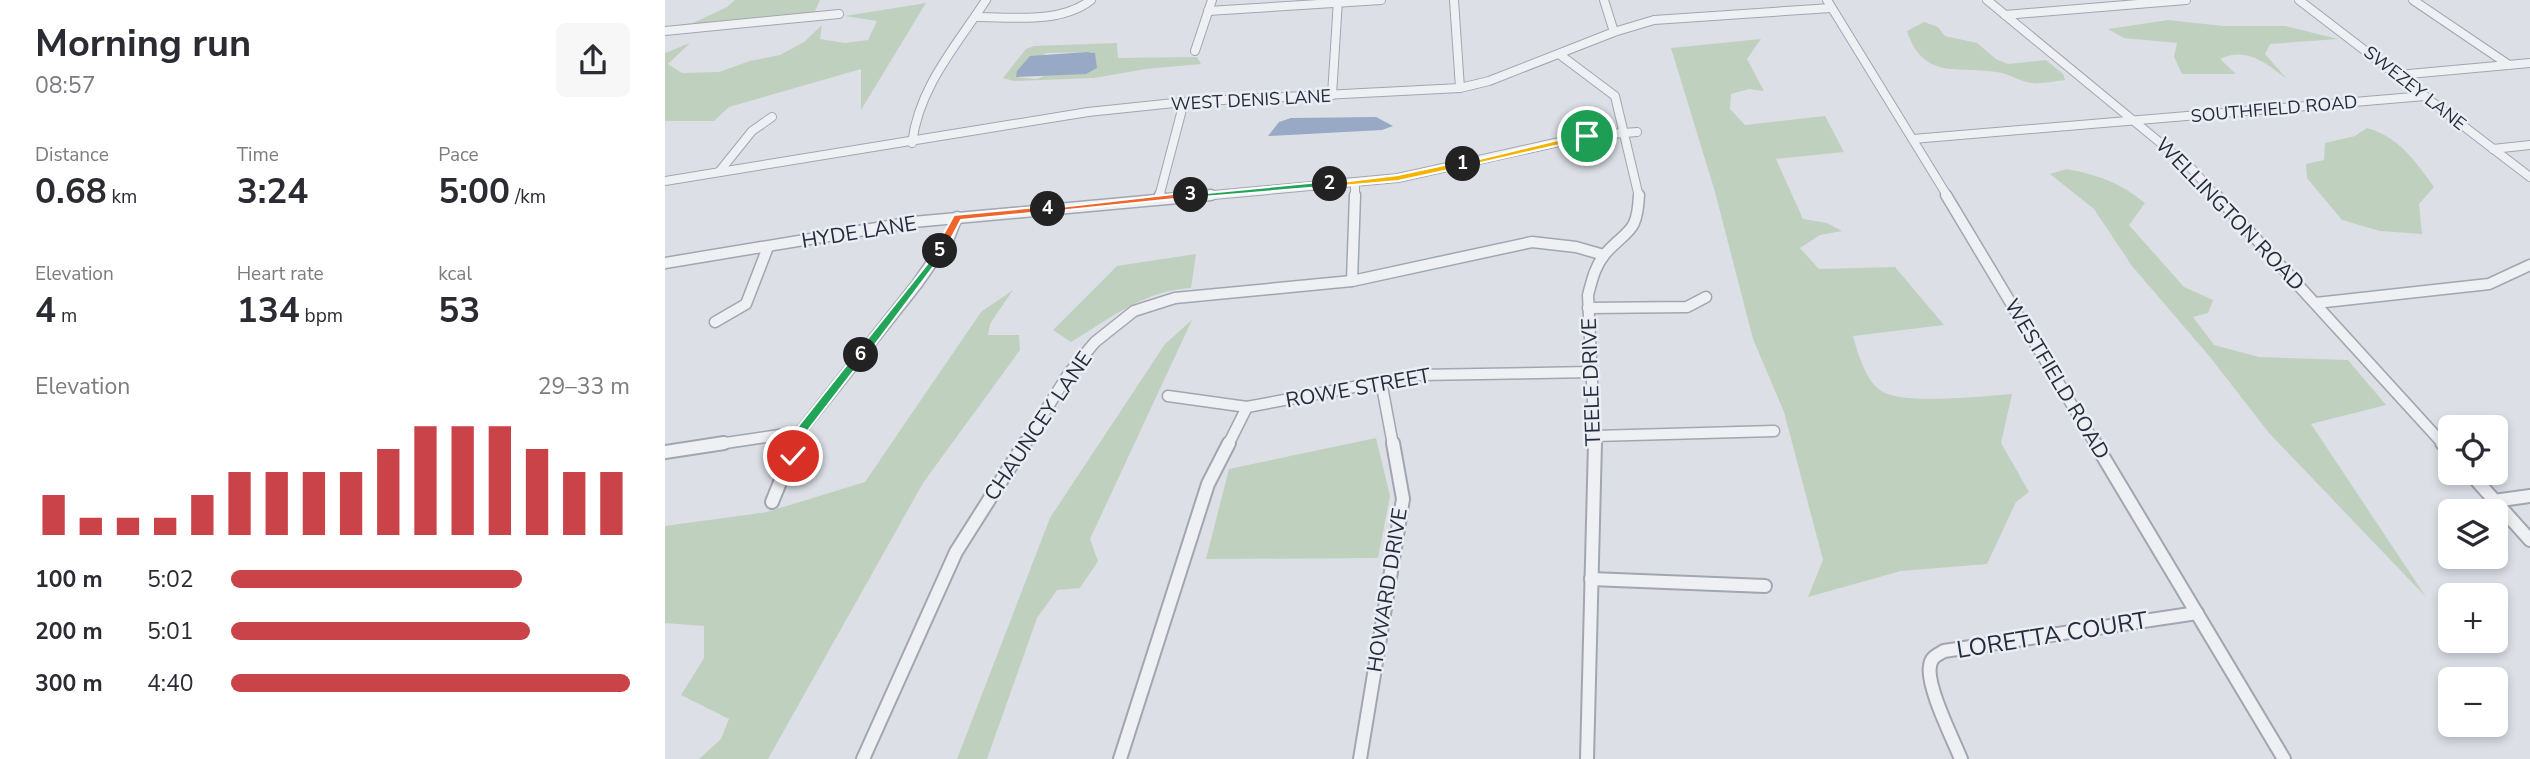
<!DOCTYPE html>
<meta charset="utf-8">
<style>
:root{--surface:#fff;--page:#f7f7f7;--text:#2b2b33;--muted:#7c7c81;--accent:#c94348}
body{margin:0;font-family:"Nunito Sans",sans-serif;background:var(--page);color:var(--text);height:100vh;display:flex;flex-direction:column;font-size:26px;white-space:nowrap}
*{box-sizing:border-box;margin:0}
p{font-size:23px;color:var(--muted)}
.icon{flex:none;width:38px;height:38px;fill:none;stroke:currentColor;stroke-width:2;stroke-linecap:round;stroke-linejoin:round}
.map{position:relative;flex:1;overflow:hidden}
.drawer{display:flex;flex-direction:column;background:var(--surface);width:665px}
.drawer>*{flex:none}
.controls{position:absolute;left:1773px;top:415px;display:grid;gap:14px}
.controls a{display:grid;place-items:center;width:70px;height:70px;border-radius:10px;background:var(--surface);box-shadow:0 4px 10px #0003;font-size:35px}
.pin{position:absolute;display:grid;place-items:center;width:60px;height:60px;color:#fff;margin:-30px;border:4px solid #fff;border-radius:50%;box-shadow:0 2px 7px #0007}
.km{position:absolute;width:35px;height:35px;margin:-18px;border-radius:50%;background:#222;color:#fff;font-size:19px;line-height:35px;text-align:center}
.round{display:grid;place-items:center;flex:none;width:74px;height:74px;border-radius:10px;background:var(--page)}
.headline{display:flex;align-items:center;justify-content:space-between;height:119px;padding:0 35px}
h1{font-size:38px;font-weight:700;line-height:52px}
.stats{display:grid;grid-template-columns:repeat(3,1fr);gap:10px;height:119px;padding:7px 35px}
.stats div{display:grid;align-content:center}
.stats b{font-size:35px;font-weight:700}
.stats small{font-size:19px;font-weight:400}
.stats p{font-size:19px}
.chart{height:196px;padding:14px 35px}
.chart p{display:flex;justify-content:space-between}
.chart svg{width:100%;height:126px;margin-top:7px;stroke:var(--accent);stroke-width:6}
ul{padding:0 35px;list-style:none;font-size:23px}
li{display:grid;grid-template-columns:112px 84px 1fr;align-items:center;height:52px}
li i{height:18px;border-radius:9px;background:var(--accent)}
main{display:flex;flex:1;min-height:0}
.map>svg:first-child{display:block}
</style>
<main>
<section class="drawer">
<div class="headline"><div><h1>Morning run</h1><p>08:57</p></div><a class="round"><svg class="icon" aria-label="share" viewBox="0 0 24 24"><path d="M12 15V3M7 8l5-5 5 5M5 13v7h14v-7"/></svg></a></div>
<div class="stats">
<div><p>Distance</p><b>0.68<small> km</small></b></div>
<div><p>Time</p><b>3:24</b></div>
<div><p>Pace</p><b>5:00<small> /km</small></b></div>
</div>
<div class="stats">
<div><p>Elevation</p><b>4<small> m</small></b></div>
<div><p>Heart rate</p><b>134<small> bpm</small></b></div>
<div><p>kcal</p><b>53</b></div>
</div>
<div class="chart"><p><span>Elevation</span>29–33 m</p>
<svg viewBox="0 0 160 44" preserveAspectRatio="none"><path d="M5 44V30M15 44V38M25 44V38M35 44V38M45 44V30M55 44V22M65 44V22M75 44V22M85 44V22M95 44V14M105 44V6M115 44V6M125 44V6M135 44V14M145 44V22M155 44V22"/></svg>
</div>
<ul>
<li><b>100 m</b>5:02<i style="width:73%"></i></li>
<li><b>200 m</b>5:01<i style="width:75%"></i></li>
<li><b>300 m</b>4:40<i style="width:100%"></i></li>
</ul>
</section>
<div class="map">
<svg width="1865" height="759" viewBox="0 0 1865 759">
<rect width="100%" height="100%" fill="#dcdfe6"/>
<g fill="#c0d0be" fill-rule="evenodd">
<path d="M 70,0 L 155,0 L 149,13 L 0,27 L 28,23 L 62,7 Z"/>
<path d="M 261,3 L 196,110 L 196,69 L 64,107 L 49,121 L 0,121 L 0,53 L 25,43 L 3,64 L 17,73 L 54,72 L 85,61 L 115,55 L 139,42 L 157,25 L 155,39 L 180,43 L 203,40 L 212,21 L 180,16 Z"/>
<path d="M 1503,20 L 1558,26 L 1620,26 L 1673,39 L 1605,44 L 1600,54 L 1622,79 C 1601,63 1581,46 1555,59 L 1571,74 L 1517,74 L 1509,57 L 1512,43 L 1459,38 L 1443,29 Z"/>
<path d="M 1259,22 L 1273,27 L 1280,36 L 1312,43 L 1331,59 L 1343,64 L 1381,60 L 1398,74 L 1400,80 C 1390,81 1377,84 1367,83 C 1355,82 1344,73 1331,72 C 1292,66 1258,80 1242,31 Z"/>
<path d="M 1096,39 L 1082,59 L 1099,91 L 1084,89 L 1066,94 L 1065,109 L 1080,125 L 1160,116 L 1179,152 L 1111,159 L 1138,219 L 1162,223 L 1177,231 L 1155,235 L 1135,248 L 1154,269 L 1230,267 L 1279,325 L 1188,336 C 1193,353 1201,383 1218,392 C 1242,405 1318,396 1347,394 L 1336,443 L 1364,492 L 1351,502 L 1322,564 L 1236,571 L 1143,597 L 1158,560 L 1119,412 L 1088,339 L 1050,192 L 1006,48 Z"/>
<path d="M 452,43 L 453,58 L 532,57 L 536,64 L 481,69 L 429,78 L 349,81 L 338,78 L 361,49 L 369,46 ZM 429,52 L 372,79 L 351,77 L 381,53 Z"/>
<path d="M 1702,128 C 1734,137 1750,161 1769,187 L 1754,204 L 1757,234 L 1715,231 L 1677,220 L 1642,178 L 1641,164 L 1659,160 L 1660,143 L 1690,136 Z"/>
<path d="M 1402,169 C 1433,175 1456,183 1480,203 L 1464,225 L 1519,287 L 1548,300 L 1543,313 L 1528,317 L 1549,345 L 1594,357 L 1683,360 L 1721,405 L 1646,424 L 1761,597 L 1604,433 L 1545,357 L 1467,266 L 1429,209 L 1385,174 Z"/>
<path d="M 531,254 L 526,288 C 480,290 444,319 406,342 L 388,330 L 452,266 Z"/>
<path d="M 348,290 L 325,324 L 323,335 L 354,335 L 355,350 L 258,483 L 103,759 L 34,759 L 56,739 L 64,719 L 16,695 L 39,658 L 39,626 L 0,623 L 0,526 L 102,512 L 200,482 L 316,312 Z"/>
<path d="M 527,320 L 425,539 L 433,561 L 415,588 L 392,590 L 372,618 L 322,759 L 292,759 L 385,518 L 500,344 Z"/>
<path d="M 711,438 L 725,496 L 713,558 L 541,559 L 564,469 Z"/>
</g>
<g fill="#98a9c5">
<path d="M 422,52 L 430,53 L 432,68 L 421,74 L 351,77 L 352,71 L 365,56 Z"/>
<path d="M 711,117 L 728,126 L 717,130 L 603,136 L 614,122 L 626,118 Z"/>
</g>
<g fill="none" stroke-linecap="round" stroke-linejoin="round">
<g stroke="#a2a6b0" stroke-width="10">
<g id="minor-far2">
<path d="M 789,0 L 795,88"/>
<path d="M 939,0 L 949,32"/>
<path d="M 1162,0 L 1283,197"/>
<path d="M 1322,0 L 1526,168 L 1552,197"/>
<path d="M 1634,0 L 1865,177"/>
<path d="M 1748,0 L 1844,65"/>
<path d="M 543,11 L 716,0"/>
<path d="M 1340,15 L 1521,0"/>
<path d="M 311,17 C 348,17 395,24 426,0"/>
<path d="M 0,31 L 174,14"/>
<path d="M 530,51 L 547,0"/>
<path d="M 894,54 L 950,96 L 974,197"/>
<path d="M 1733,75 L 1865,63"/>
<path d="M 667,95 L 673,0"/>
<path d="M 1248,139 L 1760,96"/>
<path d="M 247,143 C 254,87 291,46 321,0"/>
<path d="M 1828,149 L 1865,145"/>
<path d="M 54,172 L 87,131 L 107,117"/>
<path d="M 0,181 L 423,112 L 519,102 L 795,88 L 824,81 L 949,32 L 989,20 L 1166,8"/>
<path d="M 494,197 L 519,102"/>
<path d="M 527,197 L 733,178 L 921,136 L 972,132"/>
<path d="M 690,197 L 690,182"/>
</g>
</g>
<g stroke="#a2a6b0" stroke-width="13">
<g id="minor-far1">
<path d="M 1281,195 L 1431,445"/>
<path d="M 1551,195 L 1779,445"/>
<path d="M 494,198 L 495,195"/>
<path d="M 0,263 L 248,222 L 546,195"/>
<path d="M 687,281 L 690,195"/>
<path d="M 1651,303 L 1824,284 L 1865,265"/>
<path d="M 923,308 L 1022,307 L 1041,297"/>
<path d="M 50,322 L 81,304 L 103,247"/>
<path d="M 716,381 L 728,445"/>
<path d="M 503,396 L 582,407 L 753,375 L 927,372"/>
<path d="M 930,436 L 1109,431"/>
<path d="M 47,445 L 135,432"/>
<path d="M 130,445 L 135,432 L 252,284 L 284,238 L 292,217"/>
<path d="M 359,445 L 404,373 L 430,342 L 469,311 L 510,298 L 687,281 L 867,242 L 911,247 L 939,255"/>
<path d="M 563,445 L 582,407"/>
<path d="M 930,445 L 923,295 C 927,280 930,266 940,254 C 963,228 972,235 974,195"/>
</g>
</g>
<g stroke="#a2a6b0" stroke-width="16">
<g id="minor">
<path d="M 1430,443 L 1619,759"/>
<path d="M 1777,443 L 1785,452"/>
<path d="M 0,452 L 59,443"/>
<path d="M 1804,472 L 1865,540"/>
<path d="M 1829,501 L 1865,496"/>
<path d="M 107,502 L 131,443"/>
<path d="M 926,579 L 1100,586"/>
<path d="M 198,759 L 291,552 L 360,443"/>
<path d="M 455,759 L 543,484 L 564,443"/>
<path d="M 695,759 L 738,499 L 728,443"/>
<path d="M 922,759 L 930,443"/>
<path d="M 1296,759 C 1288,739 1261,686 1265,666 C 1266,657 1272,655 1279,651 L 1532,613"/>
</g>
</g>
<use href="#minor-far2" stroke="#eff0f4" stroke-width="8"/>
<use href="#minor-far1" stroke="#eff0f4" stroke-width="10"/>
<use href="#minor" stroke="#eff0f4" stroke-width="12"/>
</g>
<path fill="#f5b400" stroke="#fff" stroke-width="2" d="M 922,133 L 925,138 L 798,167 L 794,164 Z"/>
<path fill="#f5b400" stroke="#fff" stroke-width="2" d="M 798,161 L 802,166 L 733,181 L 665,187 L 660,184 L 733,175 Z"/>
<path fill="#22a559" stroke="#fff" stroke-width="2" d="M 665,181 L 668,186 L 526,198 L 521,195 Z"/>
<path fill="#f0652b" stroke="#fff" stroke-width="2" d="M 526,192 L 529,197 L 383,212 L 378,209 Z"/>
<path fill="#f0652b" stroke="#fff" stroke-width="2" d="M 383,206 L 386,211 L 296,220 L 278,254 L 269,251 L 289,215 Z"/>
<path fill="#22a559" stroke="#fff" stroke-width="2" d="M 275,248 L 278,249 L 278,254 L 200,358 L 192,358 L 192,352 Z"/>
<path fill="#22a559" stroke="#fff" stroke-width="2" d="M 192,352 L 201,355 L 141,433 L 132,459 L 123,459 L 122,456 L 131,429 Z"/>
<g text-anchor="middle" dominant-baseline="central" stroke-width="5" stroke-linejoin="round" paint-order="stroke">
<g font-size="18" fill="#272c3c" stroke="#ebeef4">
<text transform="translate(1750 88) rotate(38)">SWEZEY LANE</text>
<text transform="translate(586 100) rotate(-3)">WEST DENIS LANE</text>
<text transform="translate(1609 109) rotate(-5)">SOUTHFIELD ROAD</text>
</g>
<g font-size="21" fill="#272c3c" stroke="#ebeef4">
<text transform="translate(1565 214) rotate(46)">WELLINGTON ROAD</text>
<text transform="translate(194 232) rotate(-9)">HYDE LANE</text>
<text transform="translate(1392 379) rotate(59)">WESTFIELD ROAD</text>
<text transform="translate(926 382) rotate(-92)">TEELE DRIVE</text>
<text transform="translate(693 388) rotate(-10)">ROWE STREET</text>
<text transform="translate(373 426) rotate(-56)">CHAUNCEY LANE</text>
<text transform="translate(722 590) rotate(-81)">HOWARD DRIVE</text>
</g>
<g font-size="24" fill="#272c3c" stroke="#ebeef4">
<text transform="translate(1387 635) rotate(-9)">LORETTA COURT</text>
</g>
</g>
</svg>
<div class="controls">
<a><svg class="icon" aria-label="locate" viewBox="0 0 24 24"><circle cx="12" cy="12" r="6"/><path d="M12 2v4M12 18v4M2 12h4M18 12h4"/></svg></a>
<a><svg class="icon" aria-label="layers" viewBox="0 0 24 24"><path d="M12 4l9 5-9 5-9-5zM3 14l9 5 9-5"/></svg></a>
<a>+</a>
<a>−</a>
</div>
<div class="pin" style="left:922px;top:136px;background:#1e9e55"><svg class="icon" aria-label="arrive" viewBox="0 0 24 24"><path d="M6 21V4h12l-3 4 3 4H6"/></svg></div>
<div class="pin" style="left:128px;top:456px;background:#d93025"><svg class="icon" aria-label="check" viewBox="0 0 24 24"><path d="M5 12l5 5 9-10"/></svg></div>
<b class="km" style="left:798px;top:164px">1</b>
<b class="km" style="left:665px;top:184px">2</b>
<b class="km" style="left:526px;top:195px">3</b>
<b class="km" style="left:383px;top:209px">4</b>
<b class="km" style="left:275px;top:251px">5</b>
<b class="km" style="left:196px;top:355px">6</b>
</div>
</main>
